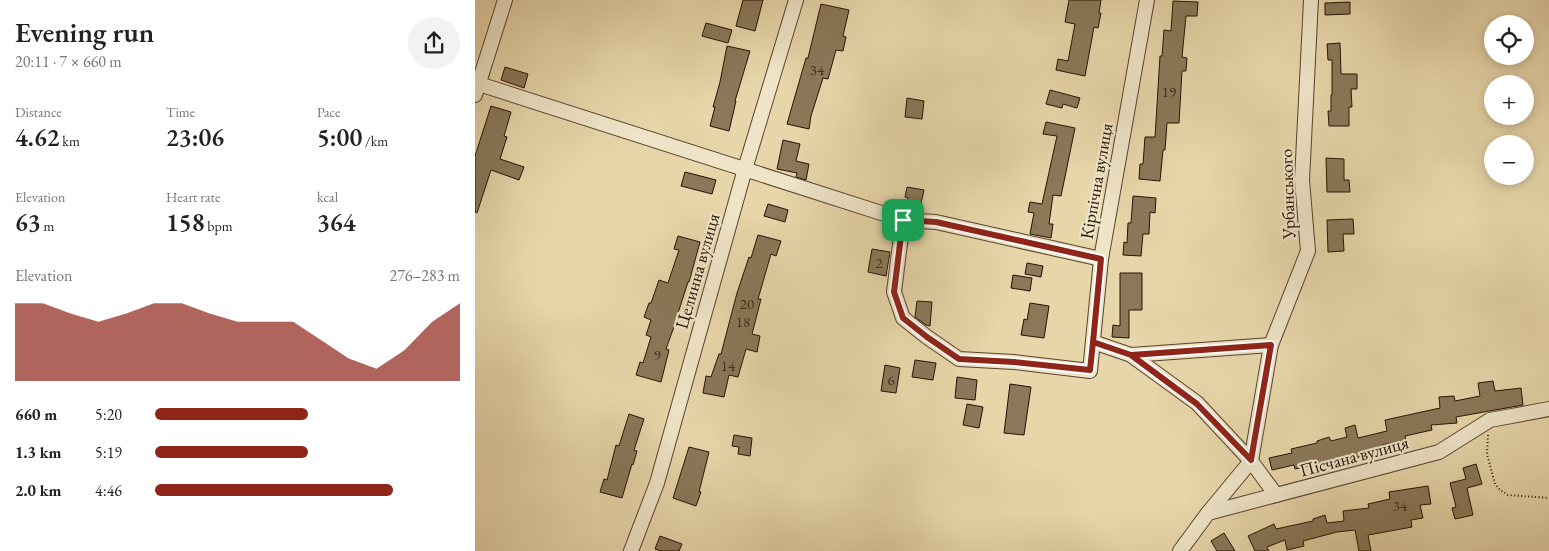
<!DOCTYPE html>
<meta charset="utf-8">
<style>
:root{--surface:#fff;--page:#f2f2f2;--text:#222;--muted:#767676;--accent:#8f2418}
body{margin:0;font-family:"EB Garamond",serif;background:var(--page);color:var(--text);height:100vh;display:flex;flex-direction:column;font-size:19px;white-space:nowrap}
*{box-sizing:border-box;margin:0}
p{font-size:16px;color:var(--muted)}
.icon{flex:none;width:28px;height:28px;fill:none;stroke:currentColor;stroke-width:2;stroke-linecap:round;stroke-linejoin:round}
.map{position:relative;flex:1;overflow:hidden}
.side{display:flex;flex-direction:column;background:var(--surface);width:475px}
.side>*{flex:none}
.fabs{position:absolute;left:1009px;top:15px;display:grid;gap:10px}
.fabs a{display:grid;place-items:center;width:50px;height:50px;border-radius:50%;background:var(--surface);box-shadow:0 2px 8px #0003;font-size:25px}
.pin{position:absolute;display:grid;place-items:center;width:42px;height:42px;color:#fff;margin:-21px;border-radius:10px;box-shadow:0 2px 8px #0006}
.round{display:grid;place-items:center;flex:none;width:52px;height:52px;border-radius:26px;background:var(--page)}
.head{display:flex;align-items:center;justify-content:space-between;height:85px;padding:0 15px}
h1{font-size:28px;font-weight:600;line-height:38px}
.stats{display:grid;grid-template-columns:repeat(3,1fr);gap:8px;height:85px;padding:5px 15px}
.stats div{display:grid;align-content:center}
.stats b{font-size:25px;font-weight:600}
.stats small{font-size:14px;font-weight:400}
.stats p{font-size:14px}
.chart{height:140px;padding:10px 15px}
.chart p{display:flex;justify-content:space-between}
.chart svg{width:100%;height:90px;margin-top:5px;fill:var(--accent);opacity:.7}
ul{padding:0 15px;list-style:none;font-size:16px}
li{display:grid;grid-template-columns:80px 60px 1fr;align-items:center;height:38px}
li i{height:12px;border-radius:6px;background:var(--accent)}
main{display:flex;flex:1;min-height:0}
.map>svg:first-child{display:block}
</style>
<main>
<section class="side">
<div class="head"><div><h1>Evening run</h1><p>20:11 · 7 × 660 m</p></div><a class="round"><svg class="icon" aria-label="share" viewBox="0 0 24 24"><path d="M12 15V3M7 8l5-5 5 5M5 13v7h14v-7"/></svg></a></div>
<div class="stats">
<div><p>Distance</p><b>4.62<small> km</small></b></div>
<div><p>Time</p><b>23:06</b></div>
<div><p>Pace</p><b>5:00<small> /km</small></b></div>
</div>
<div class="stats">
<div><p>Elevation</p><b>63<small> m</small></b></div>
<div><p>Heart rate</p><b>158<small> bpm</small></b></div>
<div><p>kcal</p><b>364</b></div>
</div>
<div class="chart"><p><span>Elevation</span>276–283 m</p>
<svg viewBox="0 0 160 44" preserveAspectRatio="none"><path d="M0 44V6L10 6L20 11L30 15L40 11L50 6L60 6L70 11L80 15L90 15L100 15L110 24L120 33L130 38L140 29L150 15L160 6V44z"/></svg>
</div>
<ul>
<li><b>660 m</b>5:20<i style="width:50%"></i></li>
<li><b>1.3 km</b>5:19<i style="width:50%"></i></li>
<li><b>2.0 km</b>4:46<i style="width:78%"></i></li>
</ul>
</section>
<div class="map">
<svg width="1074" height="551" viewBox="0 0 1074 551">
<rect width="100%" height="100%" fill="#e7d6aa"/>
<filter id="stains"><feTurbulence type="fractalNoise" baseFrequency=".004" numOctaves="4"/><feColorMatrix values="0 0 0 0 .2 0 0 0 0 .09 0 0 0 0 .02 0 0 0 .5 -.17"/></filter>
<radialGradient id="worn" r=".72"><stop offset=".6" stop-color="#630" stop-opacity="0"/><stop offset="1" stop-color="#630" stop-opacity=".3"/></radialGradient>
<g fill="#8a7859" stroke="#251201">
<path d="M 268,0 L 288,0 L 280,31 L 261,26 Z"/>
<path d="M 594,0 L 626,0 L 624,13 L 626,13 L 623,28 L 619,27 L 610,76 L 581,70 L 583,59 L 593,61 L 600,24 L 590,22 Z"/>
<path d="M 698,1 L 723,2 L 722,16 L 711,16 L 707,57 L 712,58 L 711,71 L 707,71 L 704,123 L 692,123 L 690,150 L 688,150 L 685,181 L 664,179 L 665,164 L 668,164 L 670,137 L 680,137 L 685,56 L 687,56 L 689,30 L 696,31 Z"/>
<path d="M 875,2 L 875,14 L 850,15 L 850,3 Z"/>
<path d="M 346,4 L 374,10 L 368,36 L 371,37 L 368,51 L 361,50 L 353,79 L 348,78 L 336,116 L 334,129 L 312,124 L 331,58 L 333,58 Z"/>
<path d="M 231,23 L 257,30 L 253,43 L 227,36 Z"/>
<path d="M 865,43 L 866,74 L 882,74 L 882,89 L 876,89 L 877,107 L 874,107 L 874,126 L 854,126 L 853,111 L 856,111 L 856,95 L 857,95 L 857,60 L 853,60 L 852,44 Z"/>
<path d="M 252,46 L 275,51 L 260,101 L 261,101 L 254,131 L 235,126 L 240,107 L 238,107 L 245,82 Z"/>
<path d="M 30,67 L 53,74 L 49,88 L 26,80 Z"/>
<path d="M 575,90 L 605,98 L 602,108 L 588,104 L 587,108 L 571,104 Z"/>
<path d="M 432,98 L 449,101 L 447,119 L 430,117 Z"/>
<path d="M 16,106 L 36,112 L 29,136 L 32,137 L 25,159 L 49,167 L 44,180 L 16,170 L 2,213 L 0,212 L 0,156 Z"/>
<path d="M 571,122 L 600,128 L 586,196 L 578,195 L 574,224 L 578,224 L 576,238 L 555,234 L 559,213 L 553,212 L 555,202 L 567,204 L 582,136 L 568,134 Z"/>
<path d="M 308,140 L 325,144 L 321,161 L 334,164 L 331,180 L 321,177 L 322,173 L 302,169 Z"/>
<path d="M 851,158 L 869,159 L 869,180 L 874,180 L 875,192 L 852,192 Z"/>
<path d="M 210,172 L 241,180 L 237,194 L 206,186 Z"/>
<path d="M 432,187 L 449,190 L 445,208 L 432,205 L 433,198 L 430,197 Z"/>
<path d="M 658,196 L 681,198 L 680,213 L 675,212 L 674,234 L 668,234 L 666,256 L 648,255 L 649,242 L 652,243 L 653,223 L 656,223 Z"/>
<path d="M 293,204 L 313,210 L 310,222 L 289,216 Z"/>
<path d="M 878,219 L 879,234 L 868,234 L 869,251 L 853,252 L 852,220 Z"/>
<path d="M 283,235 L 306,241 L 301,256 L 296,254 L 283,299 L 286,299 L 277,334 L 285,336 L 282,352 L 271,349 L 263,377 L 254,375 L 249,397 L 228,393 L 231,376 L 236,377 L 244,354 L 246,354 L 262,293 L 274,257 L 276,258 Z"/>
<path d="M 203,236 L 225,242 L 214,282 L 213,282 L 203,313 L 204,313 L 191,349 L 194,350 L 186,382 L 161,375 L 165,362 L 168,363 L 176,337 L 171,335 L 176,320 L 169,317 L 174,303 L 176,303 L 184,280 L 193,283 L 204,250 L 199,249 Z"/>
<path d="M 397,249 L 415,252 L 411,276 L 393,272 Z"/>
<path d="M 552,263 L 568,266 L 566,277 L 550,274 Z"/>
<path d="M 645,273 L 667,273 L 667,310 L 654,310 L 654,338 L 637,337 L 638,325 L 645,326 Z"/>
<path d="M 538,275 L 557,278 L 555,291 L 536,288 Z"/>
<path d="M 442,301 L 457,302 L 455,326 L 451,325 L 440,317 Z"/>
<path d="M 555,303 L 574,306 L 569,338 L 546,335 L 549,319 L 552,320 Z"/>
<path d="M 440,360 L 461,363 L 458,380 L 437,377 Z"/>
<path d="M 410,365 L 425,368 L 421,393 L 406,391 Z"/>
<path d="M 482,377 L 502,380 L 500,400 L 480,398 Z"/>
<path d="M 1018,381 L 1020,391 L 1046,388 L 1048,405 L 981,417 L 982,423 L 956,425 L 957,430 L 930,436 L 931,440 L 907,445 L 908,450 L 849,467 L 848,463 L 820,469 L 819,465 L 797,470 L 794,458 L 817,453 L 816,449 L 842,443 L 842,441 L 854,437 L 856,441 L 872,437 L 870,428 L 880,425 L 883,438 L 912,431 L 910,420 L 965,408 L 964,397 L 979,396 L 980,401 L 1005,396 L 1003,383 Z"/>
<path d="M 535,384 L 556,387 L 549,435 L 529,433 Z"/>
<path d="M 492,404 L 508,407 L 504,428 L 488,425 Z"/>
<path d="M 154,414 L 169,419 L 159,450 L 162,451 L 158,465 L 157,464 L 147,498 L 125,492 L 129,479 L 132,480 L 141,445 L 144,446 Z"/>
<path d="M 259,435 L 277,438 L 275,456 L 263,454 L 264,447 L 257,446 Z"/>
<path d="M 214,447 L 234,452 L 224,492 L 226,492 L 221,506 L 198,498 Z"/>
<path d="M 1001,464 L 1007,484 L 992,488 L 998,515 L 980,519 L 977,508 L 981,507 L 975,483 L 991,479 L 988,468 Z"/>
<path d="M 953,486 L 956,504 L 945,505 L 948,518 L 936,520 L 937,527 L 893,535 L 896,551 L 884,551 L 880,530 L 862,532 L 828,541 L 829,546 L 812,550 L 810,540 L 792,547 L 794,551 L 780,551 L 773,536 L 799,524 L 801,529 L 838,521 L 838,519 L 850,515 L 852,523 L 869,521 L 868,511 L 894,508 L 893,504 L 915,499 L 914,492 Z"/>
<path d="M 749,533 L 760,551 L 742,551 L 736,541 Z"/>
<path d="M 185,536 L 207,544 L 204,551 L 186,551 L 180,549 Z"/>
</g>
<g fill="none" stroke-linecap="round" stroke-linejoin="round">
<g stroke="#56432b" stroke-width="16">
<g id="minor">
<path d="M 4,84 L 428,220 L 461,222 L 626,259"/>
<path d="M 0,95 L 30,0"/>
<path d="M 428,220 L 419,292 L 428,318 L 452,337 L 484,359 L 539,362 L 615,371 L 626,259 L 672,0"/>
<path d="M 618,342 L 656,355 L 796,345"/>
<path d="M 656,355 L 722,403 L 776,461 L 801,495"/>
<path d="M 733,513 L 776,461 L 796,345 L 833,251 L 827,180 L 836,0"/>
<path d="M 156,551 L 182,483 L 270,169 L 321,0"/>
<path d="M 705,551 L 733,513 L 964,452 L 1015,420 L 1074,409"/>
</g>
</g>
<path stroke="#251201" stroke-width="2" stroke-dasharray="1 2.5" stroke-linecap="butt" d="M 1013,435 L 1012,454 L 1020,484 L 1025,490 L 1033,495 L 1074,498"/>
<use href="#minor" stroke="#efe4c8" stroke-width="14"/>
</g>
<g fill="none" stroke-linecap="round" stroke-linejoin="round">
<g stroke="#fff" stroke-width="10">
<path id="route" d="M 428,220 L 461,222 L 626,259 L 618,342 L 656,355 L 722,404 L 776,460 L 796,345 L 656,355 L 618,342 L 615,370 L 539,362 L 484,359 L 452,337 L 428,318 L 419,292 L 428,220"/>
</g>
<use href="#route" stroke="#8f2418" stroke-width="6"/>
</g>
<g text-anchor="middle" dominant-baseline="central" stroke-width="4.5" stroke-linejoin="round" paint-order="stroke">
<g font-size="15" fill="#3e2c17">
<text x="342" y="69">34</text>
<text x="694" y="91">19</text>
<text x="404" y="262">2</text>
<text x="272" y="303">20</text>
<text x="268" y="321">18</text>
<text x="182" y="354">9</text>
<text x="253" y="365">14</text>
<text x="416" y="379">6</text>
<text x="925" y="505">34</text>
</g>
<g font-size="18" fill="#251201" stroke="#efe4c8">
<text transform="translate(621 181) rotate(-80)">Кiрпiчна вулиця</text>
<text transform="translate(812 194) rotate(-92)">Урбанського</text>
<text transform="translate(222 271) rotate(-74)">Целинна вулиця</text>
<text transform="translate(879 456) rotate(-15)">Пiсчана вулиця</text>
</g>
</g>
<rect width="100%" height="100%" filter="url(#stains)"/>
<rect width="100%" height="100%" fill="url(#worn)"/>
</svg>
<div class="fabs">
<a><svg class="icon" aria-label="locate" viewBox="0 0 24 24"><circle cx="12" cy="12" r="6"/><path d="M12 2v4M12 18v4M2 12h4M18 12h4"/></svg></a>
<a>+</a>
<a>−</a>
</div>
<div class="pin" style="left:428px;top:220px;background:#1e9e55"><svg class="icon" aria-label="arrive" viewBox="0 0 24 24"><path d="M6 21V4h12l-3 4 3 4H6"/></svg></div>
</div>
</main>
